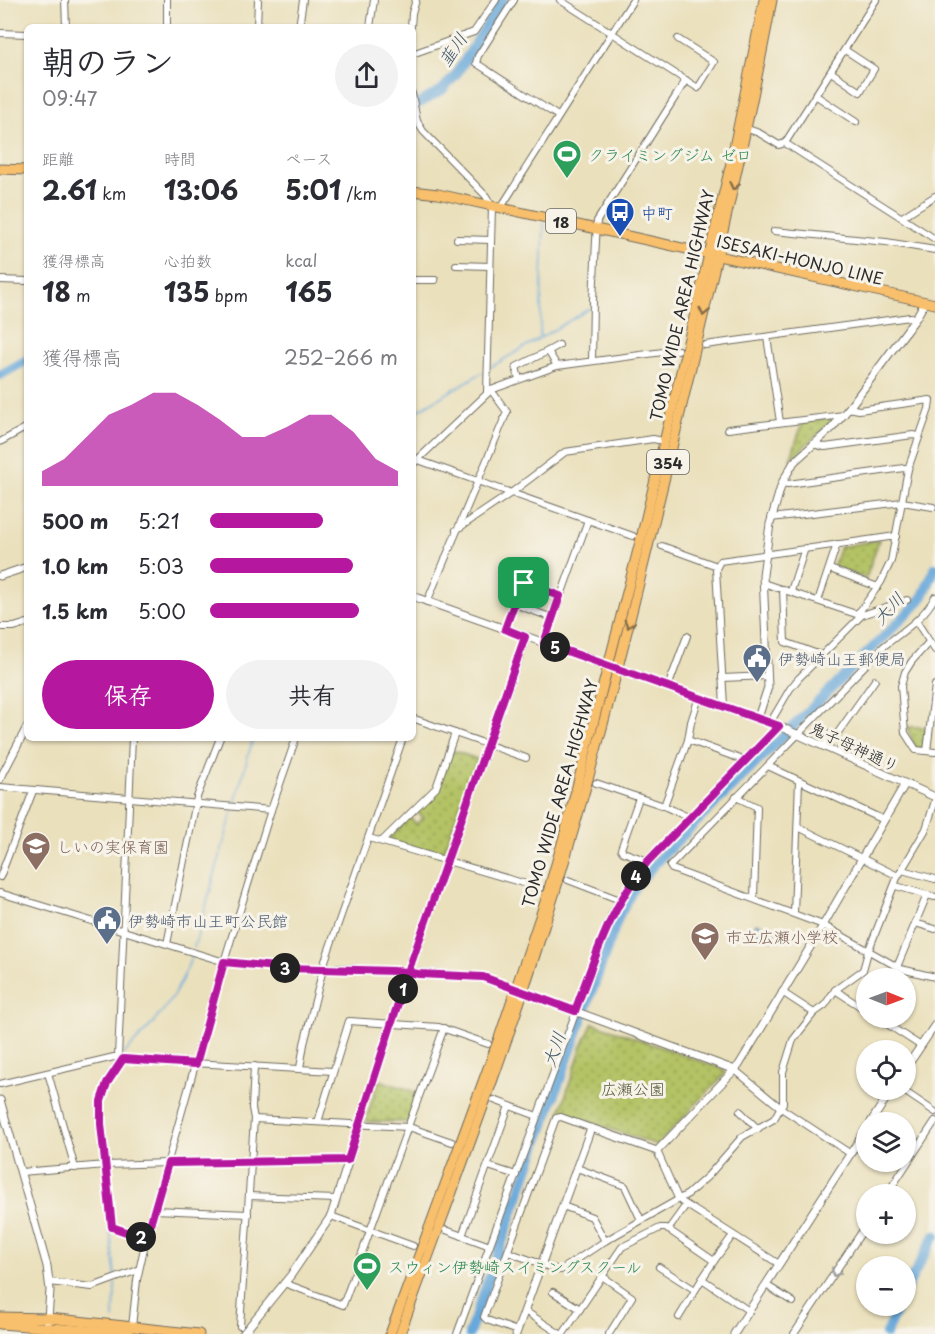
<!DOCTYPE html>
<html lang="ja">
<meta charset="utf-8">
<style>
:root{--surface:#fff;--page:#f2f2f3;--text:#2b2b33;--muted:#7c7c81;--accent:#b5179e}
body{margin:0;font-family:"Playpen Sans","Klee One",sans-serif;background:var(--page);color:var(--text);height:100vh;display:flex;flex-direction:column;font-size:22px;white-space:nowrap}
*{box-sizing:border-box;margin:0}
p{font-size:20px;color:var(--muted)}
.icon{flex:none;width:33px;height:33px;fill:none;stroke:currentColor;stroke-width:2;stroke-linecap:round;stroke-linejoin:round}
.map{position:relative;flex:1;overflow:hidden}
.details{position:absolute;left:24px;top:24px;width:392px;height:717px;display:flex;flex-direction:column;background:var(--surface);border-radius:9px;box-shadow:0 2px 4px #0004}
.details>*{flex:none}
.needle{width:39px;rotate:91deg}
.tools{position:absolute;left:856px;top:968px;display:grid;gap:12px}
.tools a{display:grid;place-items:center;width:60px;height:60px;border-radius:50%;background:var(--surface);box-shadow:0 2px 4px #0004;font-size:30px}
.pin{position:absolute;display:grid;place-items:center;width:51px;height:51px;color:#fff;margin:-26px;border-radius:12px;box-shadow:0 3px 9px #0006}
.km{position:absolute;width:30px;height:30px;margin:-15px;border-radius:50%;background:#222;color:#fff;font-size:16px;line-height:30px;text-align:center}
.round{display:grid;place-items:center;flex:none;width:63px;height:63px;border-radius:32px;background:var(--page)}
.head{display:flex;align-items:center;justify-content:space-between;height:102px;padding:0 18px}
h1{font-size:33px;font-weight:700;line-height:45px}
.stats{display:grid;grid-template-columns:repeat(3,1fr);gap:9px;height:102px;padding:6px 18px}
.stats div{display:grid;align-content:center}
.stats b{font-size:26px;font-weight:700}
.stats small{font-size:16px;font-weight:400}
.stats p{font-size:16px}
.chart{height:168px;padding:12px 18px}
.chart p{display:flex;justify-content:space-between}
.chart svg{width:100%;height:108px;margin-top:6px;fill:var(--accent);opacity:.7}
.action{display:flex;gap:12px;margin-top:auto;padding:12px 18px}
.action a{flex:1;height:69px;border-radius:36px;background:var(--accent);color:#fff;font-size:24px;font-weight:700;line-height:69px;text-align:center}
.action a+a{background:var(--page);color:var(--text)}
ul{padding:0 18px;list-style:none;font-size:20px}
li{display:grid;grid-template-columns:96px 72px 1fr;align-items:center;height:45px}
li i{height:15px;border-radius:8px;background:var(--accent)}
.map>svg:first-child{display:block}
</style>
<div class="map">
<svg width="935" height="1334" viewBox="0 0 935 1334">
<defs>
<pattern id="park-dots" width="8" height="8" patternUnits="userSpaceOnUse" patternTransform="scale(1.5)"><rect width="8" height="8" fill="#b4c365"/><path d="M2 2h.1M6 6h.1" fill="none" stroke="#939f53" stroke-width="1.8" stroke-linecap="round"/></pattern>
<pattern id="water-ripples" width="26" height="14" patternUnits="userSpaceOnUse" patternTransform="scale(1.5)"><rect width="26" height="14" fill="#67a8da"/><path d="M2 4q2-2 4 0t4 0M15 11q2-2 4 0t4 0" fill="none" stroke="#5589b1"/></pattern>
</defs>
<rect width="100%" height="100%" fill="#f7f3e8"/>
<filter id="ink" filterUnits="userSpaceOnUse"><feTurbulence type="fractalNoise" baseFrequency=".0167" numOctaves="2"/><feDisplacementMap in="SourceGraphic" scale="12" xChannelSelector="R" yChannelSelector="G"/><feConvolveMatrix kernelMatrix="1 2 1 2 8 2 1 2 1" color-interpolation-filters="sRGB"/></filter>
<filter id="wash" filterUnits="userSpaceOnUse"><feTurbulence type="fractalNoise" baseFrequency=".008" numOctaves="4" result="noise"/><feDisplacementMap in="SourceGraphic" scale="24" xChannelSelector="R" yChannelSelector="G"/><feGaussianBlur stdDeviation="1.35" result="paint"/><feColorMatrix in="noise" values="0 0 0 0 0 0 0 0 0 0 0 0 0 0 0 0 0 1.4 0 .05"/><feComposite in="paint" operator="in"/></filter>
<g filter="url(#wash)">
<rect width="100%" height="100%" fill="#eae0bc"/>
<g fill="url(#park-dots)" stroke="#707748" stroke-width="1.5">
<path d="M 836,417 L 790,460 L 803,421 Z"/>
<path d="M 879,540 L 866,578 L 835,568 L 834,564 L 840,547 Z"/>
<path d="M 907,727 L 927,727 L 923,748 L 916,748 Z"/>
<path d="M 451,750 L 477,759 L 443,853 L 440,855 L 389,841 L 389,838 L 410,817 L 416,824 L 423,818 L 416,810 L 437,790 Z"/>
<path d="M 593,1023 L 725,1070 L 725,1074 L 657,1145 L 560,1112 L 582,1046 Z"/>
<path d="M 379,1080 L 419,1093 L 408,1122 L 368,1122 L 366,1119 Z"/>
</g>
<path fill="url(#water-ripples)" stroke="#496a82" stroke-width="1.5" d="M 756,923 L 776,930 L 773,940 L 753,932 Z"/>
<g fill="none" stroke-linecap="round" stroke-linejoin="round">
<g stroke="#67a8da" stroke-width="1.5">
<path d="M 540,338 L 544,223"/>
<path d="M 491,367 L 589,309"/>
<path d="M 412,414 L 483,372"/>
<path d="M 235,803 L 253,738"/>
<path d="M 194,948 L 233,810"/>
<path d="M 123,1055 C 155,1022 177,1000 192,955"/>
<path d="M 98,1120 C 97,1097 103,1081 117,1063"/>
<path d="M 110,1229 L 115,1274"/>
<path d="M 114,1319 L 115,1283"/>
</g>
<g stroke="#67a8da" stroke-width="10">
<path d="M 418,104 L 442,90 L 455,76 L 503,0"/>
<path d="M 0,375 L 27,360"/>
<path d="M 906,1289 L 935,1235"/>
<path d="M 469,1334 L 619,915 L 635,886 L 661,857 L 915,606 L 923,596 L 935,568"/>
<path d="M 886,1334 L 898,1305"/>
</g>
</g>
</g>
<g filter="url(#ink)">
<g fill="none" stroke-linecap="round" stroke-linejoin="round">
<g stroke="#6e6a5e" stroke-width="8">
<g id="minor">
<path d="M 65,0 L 66,27"/>
<path d="M 167,0 L 167,27"/>
<path d="M 514,0 L 478,56 L 476,63 L 558,116"/>
<path d="M 560,0 L 698,88 L 714,62 L 678,39"/>
<path d="M 257,27 L 258,0"/>
<path d="M 299,27 L 303,0"/>
<path d="M 370,27 L 374,0"/>
<path d="M 411,27 L 412,13 L 416,0"/>
<path d="M 0,33 L 27,34"/>
<path d="M 412,54 L 474,32 L 496,0"/>
<path d="M 831,72 L 860,92 L 874,69 L 845,50"/>
<path d="M 412,94 L 417,121 L 423,131 L 486,196 L 492,207 L 487,392"/>
<path d="M 815,95 L 856,122"/>
<path d="M 745,128 L 759,133 L 779,145 L 785,143 L 935,239"/>
<path d="M 785,143 L 876,0"/>
<path d="M 500,209 L 633,0"/>
<path d="M 902,217 L 935,196"/>
<path d="M 774,231 L 886,242 L 935,250"/>
<path d="M 457,239 L 491,240"/>
<path d="M 456,265 L 490,266"/>
<path d="M 0,280 L 27,281"/>
<path d="M 412,280 L 435,280"/>
<path d="M 767,337 L 780,422"/>
<path d="M 705,345 L 910,317 L 916,318"/>
<path d="M 548,351 L 559,345"/>
<path d="M 592,361 L 593,300 L 597,221 L 686,80"/>
<path d="M 519,379 L 516,367 L 548,351 L 557,366"/>
<path d="M 728,429 L 844,415"/>
<path d="M 0,442 L 27,427"/>
<path d="M 813,444 L 825,447 L 913,435 L 918,436"/>
<path d="M 418,460 L 633,536"/>
<path d="M 412,465 L 491,390 L 557,366 L 678,350"/>
<path d="M 782,483 L 788,484 L 904,468 L 908,469"/>
<path d="M 771,518 L 902,502 L 933,507"/>
<path d="M 456,530 L 511,493 L 565,452 L 653,439 L 663,441"/>
<path d="M 662,546 L 717,566"/>
<path d="M 830,569 L 878,587"/>
<path d="M 763,583 L 856,614 L 860,611 L 881,582 L 891,561 L 908,469 L 929,409 L 930,400 L 859,410 L 849,408"/>
<path d="M 783,589 L 785,642 L 823,656"/>
<path d="M 791,591 L 805,548"/>
<path d="M 935,597 C 924,618 903,631 884,646 L 670,866 L 672,869 L 823,925 L 901,969 L 935,977"/>
<path d="M 818,601 L 837,544"/>
<path d="M 427,602 L 507,412 L 491,390"/>
<path d="M 514,604 L 553,618"/>
<path d="M 862,615 L 907,600"/>
<path d="M 916,621 L 935,650"/>
<path d="M 0,627 L 14,627 L 27,623"/>
<path d="M 505,629 L 521,585 L 527,584 L 560,596"/>
<path d="M 929,642 L 912,661 L 905,672 L 901,686 L 905,733 L 916,750 L 935,752"/>
<path d="M 544,643 L 588,520"/>
<path d="M 722,678 L 768,676"/>
<path d="M 668,687 L 687,636"/>
<path d="M 724,706 L 716,569 L 720,561 L 896,536"/>
<path d="M 412,718 L 526,758"/>
<path d="M 770,723 L 790,689 L 799,678 L 862,615 L 860,611"/>
<path d="M 688,740 L 746,761"/>
<path d="M 825,746 L 830,734 L 837,734 L 875,680"/>
<path d="M 927,751 L 935,685"/>
<path d="M 768,766 L 884,820"/>
<path d="M 596,783 L 664,806 L 690,818"/>
<path d="M 0,787 L 271,810"/>
<path d="M 736,797 L 757,807 L 754,898"/>
<path d="M 639,798 L 621,849 L 623,852 L 648,861"/>
<path d="M 664,806 L 688,740 L 691,722 L 699,697"/>
<path d="M 798,827 L 898,876"/>
<path d="M 369,838 L 540,888"/>
<path d="M 382,841 L 436,788 L 455,733"/>
<path d="M 902,870 L 935,879"/>
<path d="M 0,877 L 33,791"/>
<path d="M 568,880 L 620,900"/>
<path d="M 896,886 L 927,895"/>
<path d="M 0,893 L 228,963 L 316,969 L 337,968"/>
<path d="M 794,913 L 799,781"/>
<path d="M 915,923 L 935,929"/>
<path d="M 167,944 L 197,797 L 220,738"/>
<path d="M 897,967 L 927,895 L 935,897"/>
<path d="M 782,992 L 814,1013"/>
<path d="M 867,1011 L 835,990 L 863,970 L 868,952 L 897,878 L 926,829 L 935,801"/>
<path d="M 876,1017 L 921,1046"/>
<path d="M 118,1057 L 132,738"/>
<path d="M 123,1059 L 107,1083 L 101,1101 L 101,1124 L 112,1227 L 146,1239"/>
<path d="M 300,1068 L 304,1044 L 325,961 L 403,738"/>
<path d="M 735,1070 L 781,1108 L 851,1154"/>
<path d="M 48,1073 L 75,1168"/>
<path d="M 0,1084 L 114,1057 L 123,1059 L 333,1071"/>
<path d="M 901,1089 L 935,1112"/>
<path d="M 494,1100 L 537,1116"/>
<path d="M 740,1111 L 758,1129"/>
<path d="M 254,1119 L 409,1127 L 452,1142"/>
<path d="M 318,1122 L 349,1021 L 439,1027 L 488,1044"/>
<path d="M 657,1151 L 677,1196 L 682,1202 L 779,1264"/>
<path d="M 488,1166 L 516,1175"/>
<path d="M 577,1168 L 625,1186 L 641,1220"/>
<path d="M 21,1172 L 106,1165 L 168,1163 L 348,1160"/>
<path d="M 887,1194 L 935,1121"/>
<path d="M 249,1196 L 336,1199"/>
<path d="M 563,1206 L 592,1217 L 605,1241"/>
<path d="M 155,1210 L 248,1214"/>
<path d="M 331,1216 L 413,1246"/>
<path d="M 446,1230 L 490,1246"/>
<path d="M 668,1230 L 686,1205"/>
<path d="M 462,1236 L 509,1106"/>
<path d="M 508,1252 L 558,1270 L 561,1270 L 605,1241 L 688,1194 L 708,1176 L 742,1137 L 774,1119 L 783,1103 L 783,1072 L 793,1040 L 814,1013 L 825,1005 L 835,990"/>
<path d="M 714,1261 L 733,1235"/>
<path d="M 659,1267 L 695,1290"/>
<path d="M 602,1276 L 632,1297 L 609,1334"/>
<path d="M 49,1282 L 92,1287 L 138,1270"/>
<path d="M 284,1283 L 343,1305 L 444,1028"/>
<path d="M 766,1285 L 793,1302"/>
<path d="M 553,1292 L 580,1309"/>
<path d="M 525,1311 L 560,1334"/>
<path d="M 679,1317 L 702,1279"/>
<path d="M 240,1326 L 254,1119 L 252,1108 L 254,1066"/>
<path d="M 132,1327 L 137,1280 L 146,1239 L 224,962 L 271,810 L 296,738"/>
<path d="M 517,1331 L 487,1320 L 484,1317 L 556,1118 L 561,1117 L 591,1128"/>
<path d="M 457,1334 L 612,914 L 629,886 L 648,861 L 779,726"/>
<path d="M 563,1334 L 622,1247 L 660,1228 L 666,1228 L 714,1261 L 702,1279 L 749,1311"/>
<path d="M 794,1334 L 867,1224"/>
</g>
</g>
<g stroke="#6e6a5e" stroke-width="9">
<g id="tertiary">
<path d="M 0,576 L 27,567"/>
<path d="M 412,596 L 779,726 L 935,797"/>
<path d="M 758,718 L 768,687 L 763,575 L 770,524 L 782,483 L 794,462 L 832,428 L 849,408 L 916,318 L 925,302"/>
<path d="M 0,779 L 27,727"/>
<path d="M 337,968 L 482,977 L 735,1070"/>
<path d="M 906,1068 L 935,1025"/>
<path d="M 0,1100 L 47,1266 L 50,1290 L 47,1334"/>
<path d="M 871,1122 L 892,1089"/>
<path d="M 243,1334 L 291,1275 L 331,1216 L 408,972 L 526,637"/>
<path d="M 516,1334 L 591,1128 L 657,1151 L 739,1065 L 818,934 L 905,784"/>
<path d="M 734,1334 L 867,1128"/>
</g>
</g>
<g stroke="#6e6a5e" stroke-width="11">
<g id="primary">
<path d="M 0,169 L 27,170"/>
<path d="M 412,191 L 438,194 L 935,304"/>
</g>
</g>
<g stroke="#6e6a5e" stroke-width="11">
<g id="trunk">
<path d="M 0,1317 L 49,1318 L 199,1334"/>
<path d="M 0,1324 L 129,1334"/>
<path d="M 390,1334 L 499,1038 L 545,902 L 565,833 L 642,534 L 730,167 L 764,0"/>
<path d="M 400,1334 C 448,1201 500,1068 542,933 C 595,769 635,602 675,435 C 709,290 745,146 772,0"/>
</g>
</g>
<use href="#minor" stroke="#fff" stroke-width="6"/>
<use href="#tertiary" stroke="#fff" stroke-width="7"/>
<use href="#primary" stroke="#f8bf6c" stroke-width="9"/>
<use href="#trunk" stroke="#f8bf6c" stroke-width="9"/>
</g>
<defs><path id="oneway-chevron" d="M-2-3.5L2.5 0L-2 3.5" fill="none" stroke-width="1.6" stroke-linecap="round" stroke-linejoin="round" transform="scale(1.5)"/></defs>
<g stroke="#876e48">
<use href="#oneway-chevron" transform="translate(734 186) rotate(103)"/>
<use href="#oneway-chevron" transform="translate(704 312) rotate(103)"/>
<use href="#oneway-chevron" transform="translate(629 624) rotate(104)"/>
</g>
<use stroke="#a0a0a0" href="#oneway-chevron" transform="translate(835 1273) rotate(124)"/>
</g>
<g fill="none" stroke-linecap="round" stroke-linejoin="round" filter="url(#ink)">
<g stroke="#fff" stroke-width="12">
<path id="route" d="M 524,583 L 521,585 L 505,629 L 525,637 L 408,972 L 348,1160 L 168,1163 L 146,1239 L 112,1227 L 101,1124 L 101,1101 L 107,1083 L 123,1059 L 196,1064 L 224,962 L 286,968 L 395,971 C 403,971 411,973 419,974 L 483,977 L 575,1011 C 596,955 610,908 648,861 L 779,726 L 544,643 L 560,596 L 524,583"/>
</g>
<use href="#route" stroke="#b5179e" stroke-width="8"/>
</g>
<defs>
<g id="stadium-pin" transform="scale(1.5)"><path d="M0 17L-7.5 6A9.5 9.5 0 1 1 7.5 6Z" fill="#2e9e5b" stroke="#f7f3e8"/><path d="M0-5a6.5 5 0 1 0 0 10a6.5 5 0 1 0 0-10ZM-3.5-1.8h7v3.6h-7Z" fill="#fff"/></g>
<g id="bus-pin" transform="scale(1.5)"><path d="M0 17L-7.5 6A9.5 9.5 0 1 1 7.5 6Z" fill="#1a4fb4" stroke="#f7f3e8"/><path d="M-5-6H5V4H4V6H2V4H-2V6H-4V4H-5ZM-3.5-4V0h7V-4ZM-3.5 1.2v1.5H-2V1.2ZM2 1.2v1.5H3.5V1.2Z" fill="#fff"/></g>
<g id="civic-pin" transform="scale(1.5)"><path d="M0 17L-7.5 6A9.5 9.5 0 1 1 7.5 6Z" fill="#5c6f8a" stroke="#f7f3e8"/><path d="M-.6-6.5H3V-4.5H.6V-3L4-1V1h2V6H-6V1h2V-1L-.6-3ZM-1.2 2.5V6h2.4V2.5Z" fill="#fff"/></g>
<g id="school-pin" transform="scale(1.5)"><path d="M0 17L-7.5 6A9.5 9.5 0 1 1 7.5 6Z" fill="#8d6e63" stroke="#f7f3e8"/><path d="M0-5L7-2L0 1L-7-2ZM-4 1L0 2.5L4 1V4Q0 6-4 4Z" fill="#fff"/></g>
</defs>
<g fill-rule="evenodd">
<use href="#stadium-pin" x="567" y="154"/>
<use href="#bus-pin" x="620" y="212"/>
<use href="#civic-pin" x="757" y="658"/>
<use href="#school-pin" x="36" y="846"/>
<use href="#civic-pin" x="107" y="920"/>
<use href="#school-pin" x="705" y="936"/>
<use href="#stadium-pin" x="367" y="1266"/>
</g>
<g text-anchor="middle" dominant-baseline="central" stroke-width="6" stroke-linejoin="round" paint-order="stroke">
<g fill="#f7f3e8" stroke="#686764" stroke-width="1.5">
<rect x="546" y="209" width="30" height="24" rx="4.5"/>
<rect x="647" y="450" width="42" height="24" rx="4.5"/>
</g>
<g font-size="15" font-weight="bold" fill="#2b2b2b">
<text x="561" y="221">18</text>
<text x="668" y="462">354</text>
</g>
<g font-size="16" fill="#27864d" stroke="#f7f3e8" text-anchor="start">
<text x="588" y="154">クライミングジム ゼロ</text>
<text x="388" y="1266">スウィン伊勢崎スイミングスクール</text>
</g>
<g font-size="16" fill="#164399" stroke="#f7f3e8" text-anchor="start">
<text x="641" y="212">中町</text>
</g>
<g font-size="16" fill="#2b2b2b" stroke="#f7f3e8">
<text transform="translate(800 259) rotate(13)">ISESAKI-HONJO LINE</text>
<text transform="translate(681 305) rotate(-77)">TOMO WIDE AREA HIGHWAY</text>
<text transform="translate(855 746) rotate(25)">鬼子母神通り</text>
<text transform="translate(559 793) rotate(-74)">TOMO WIDE AREA HIGHWAY</text>
</g>
<g font-size="16" fill="#4e5e75" stroke="#f7f3e8" text-anchor="start">
<text x="778" y="658">伊勢崎山王郵便局</text>
<text x="128" y="920">伊勢崎市山王町公民館</text>
</g>
<g font-size="16" fill="#785e54" stroke="#f7f3e8" text-anchor="start">
<text x="57" y="846">しいの実保育園</text>
<text x="726" y="936">市立広瀬小学校</text>
</g>
<g font-size="16" fill="#54593c" stroke="#f7f3e8">
<text x="633" y="1088">広瀬公園</text>
</g>
<g font-size="18" font-style="italic" fill="#405768" stroke="#f7f3e8">
<text transform="translate(452 49) rotate(-56)">韮川</text>
<text transform="translate(888 608) rotate(-47)">大川</text>
<text transform="translate(553 1049) rotate(-70)">大川</text>
</g>
</g>
</svg>
<div class="tools">
<a><svg class="needle" viewBox="-14 -14 28 28"><path d="M0-13l5 13h-10z" fill="#e53935"/><path d="M0 13l5-13h-10z" fill="#7c7c81"/></svg></a>
<a><svg class="icon" aria-label="locate" viewBox="0 0 24 24"><circle cx="12" cy="12" r="6"/><path d="M12 2v4M12 18v4M2 12h4M18 12h4"/></svg></a>
<a><svg class="icon" aria-label="layers" viewBox="0 0 24 24"><path d="M12 4l9 5-9 5-9-5zM3 14l9 5 9-5"/></svg></a>
<a>+</a>
<a>−</a>
</div>
<div class="pin" style="left:524px;top:583px;background:#1e9e55"><svg class="icon" aria-label="arrive" viewBox="0 0 24 24"><path d="M6 21V4h12l-3 4 3 4H6"/></svg></div>
<b class="km" style="left:403px;top:989px">1</b>
<b class="km" style="left:141px;top:1237px">2</b>
<b class="km" style="left:285px;top:968px">3</b>
<b class="km" style="left:636px;top:876px">4</b>
<b class="km" style="left:555px;top:647px">5</b>
<section class="details">
<div class="head"><div><h1>朝のラン</h1><p>09:47</p></div><a class="round"><svg class="icon" aria-label="share" viewBox="0 0 24 24"><path d="M12 15V3M7 8l5-5 5 5M5 13v7h14v-7"/></svg></a></div>
<div class="stats">
<div><p>距離</p><b>2.61<small> km</small></b></div>
<div><p>時間</p><b>13:06</b></div>
<div><p>ペース</p><b>5:01<small> /km</small></b></div>
</div>
<div class="stats">
<div><p>獲得標高</p><b>18<small> m</small></b></div>
<div><p>心拍数</p><b>135<small> bpm</small></b></div>
<div><p>kcal</p><b>165</b></div>
</div>
<div class="chart"><p><span>獲得標高</span>252–266 m</p>
<svg viewBox="0 0 160 44" preserveAspectRatio="none"><path d="M0 44V38L10 33L20 24L30 15L40 11L50 6L60 6L70 11L80 17L90 24L100 24L110 20L120 15L130 15L140 22L150 33L160 38V44z"/></svg>
</div>
<ul>
<li><b>500 m</b>5:21<i style="width:60%"></i></li>
<li><b>1.0 km</b>5:03<i style="width:76%"></i></li>
<li><b>1.5 km</b>5:00<i style="width:79%"></i></li>
</ul>
<div class="action"><a>保存</a><a>共有</a></div>
</section>
</div>
